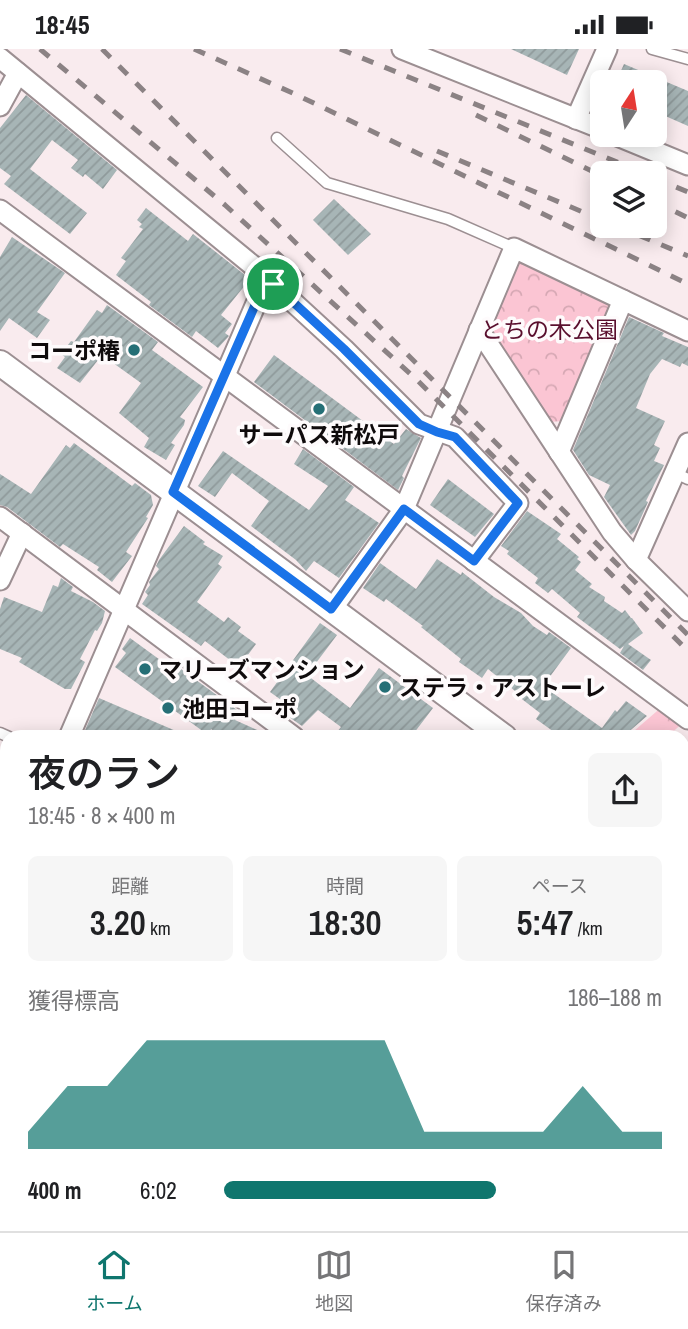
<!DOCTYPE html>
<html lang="ja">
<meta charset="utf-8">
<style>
:root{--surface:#fff;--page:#f6f6f6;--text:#202124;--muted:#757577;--line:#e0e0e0;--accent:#0f766e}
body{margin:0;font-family:"Archivo Narrow","Noto Sans JP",sans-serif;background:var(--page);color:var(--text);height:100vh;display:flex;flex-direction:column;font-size:26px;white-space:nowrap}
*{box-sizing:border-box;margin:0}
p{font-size:23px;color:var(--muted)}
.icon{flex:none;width:38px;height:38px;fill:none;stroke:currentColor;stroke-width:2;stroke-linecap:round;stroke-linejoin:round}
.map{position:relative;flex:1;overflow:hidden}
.drawer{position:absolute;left:0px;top:681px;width:690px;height:502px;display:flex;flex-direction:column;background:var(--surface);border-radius:21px 21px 0 0;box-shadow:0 4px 18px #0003}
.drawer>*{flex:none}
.needle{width:46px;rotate:12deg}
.controls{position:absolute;left:590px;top:21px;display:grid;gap:14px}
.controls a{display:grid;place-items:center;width:77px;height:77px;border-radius:10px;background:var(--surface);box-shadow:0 4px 18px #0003;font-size:35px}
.pin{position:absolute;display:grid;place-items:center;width:60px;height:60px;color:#fff;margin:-30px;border:4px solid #fff;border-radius:50%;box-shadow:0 2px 7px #0007}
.round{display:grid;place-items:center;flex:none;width:74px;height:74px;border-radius:10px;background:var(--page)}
.headline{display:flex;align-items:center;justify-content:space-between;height:119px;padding:0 28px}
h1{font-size:38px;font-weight:600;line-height:52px}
.metrics{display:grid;grid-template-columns:repeat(3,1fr);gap:10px;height:119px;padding:7px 28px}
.metrics div{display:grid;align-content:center;border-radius:10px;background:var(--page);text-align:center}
.metrics b{font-size:35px;font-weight:600}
.metrics small{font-size:19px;font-weight:400}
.metrics p{font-size:19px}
.chart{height:196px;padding:14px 28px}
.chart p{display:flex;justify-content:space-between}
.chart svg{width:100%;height:126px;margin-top:7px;fill:var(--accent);opacity:.7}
ul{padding:0 28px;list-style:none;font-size:23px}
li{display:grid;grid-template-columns:112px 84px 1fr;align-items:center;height:52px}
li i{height:18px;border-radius:9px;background:var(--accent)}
.status{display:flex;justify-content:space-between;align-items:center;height:49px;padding:0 35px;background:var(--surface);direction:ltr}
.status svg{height:19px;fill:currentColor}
.dock{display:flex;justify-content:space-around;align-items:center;height:98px;border-top:2px solid var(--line);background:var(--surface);font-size:19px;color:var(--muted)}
.dock a{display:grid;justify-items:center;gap:4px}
.dock .active{color:var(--accent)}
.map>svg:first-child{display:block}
</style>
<div class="status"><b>18:45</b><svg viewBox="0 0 49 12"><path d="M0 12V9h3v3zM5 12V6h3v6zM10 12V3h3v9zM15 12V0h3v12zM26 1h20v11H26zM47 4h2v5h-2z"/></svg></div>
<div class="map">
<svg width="688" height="1182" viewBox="0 0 688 1182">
<defs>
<pattern id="park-crowns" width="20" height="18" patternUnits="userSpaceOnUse" patternTransform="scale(1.75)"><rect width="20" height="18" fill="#fbc5d3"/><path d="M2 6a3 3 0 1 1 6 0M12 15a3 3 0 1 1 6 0" fill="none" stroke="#d6a8b4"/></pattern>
<pattern id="building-hatch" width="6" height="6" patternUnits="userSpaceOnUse" patternTransform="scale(1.75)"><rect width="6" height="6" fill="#a7b5b6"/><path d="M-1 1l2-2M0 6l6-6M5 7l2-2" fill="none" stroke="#8f9a9b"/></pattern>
</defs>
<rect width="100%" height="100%" fill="#f9ebee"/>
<g fill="url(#park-crowns)">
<path d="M 520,213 L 524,213 L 607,250 L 611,256 L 564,372 L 549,373 L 489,279 L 515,216 Z"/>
<path d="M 664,656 L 685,672 L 667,688 L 627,688 Z"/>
</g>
<g fill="url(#building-hatch)">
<path d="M 511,0 L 579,0 L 567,26 Z"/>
<path d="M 624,15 L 688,42 L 688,77 L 654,62 L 654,33 L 616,33 Z"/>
<path d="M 26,46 L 117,121 L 103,140 L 85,125 L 83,128 L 71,119 L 78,111 L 52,91 L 30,120 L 87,164 L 70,185 L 4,135 L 11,127 L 0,119 L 0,79 Z"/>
<path d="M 334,150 L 371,185 L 348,206 L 313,171 Z"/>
<path d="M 146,159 L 188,192 L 193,185 L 250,230 L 221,266 L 232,275 L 225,284 L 229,287 L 218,299 L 196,282 L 192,288 L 149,256 L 151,253 L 116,226 L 126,212 L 121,209 L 143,180 L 139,178 L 142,175 L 137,171 Z"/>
<path d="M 12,188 L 65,224 L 37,263 L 50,271 L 37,289 L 9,269 L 0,282 L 0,208 Z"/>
<path d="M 107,256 L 158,293 L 152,301 L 203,338 L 180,368 L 185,371 L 184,376 L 171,394 L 175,396 L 166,411 L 144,398 L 149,389 L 119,364 L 141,334 L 102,306 L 80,334 L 57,319 L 65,308 L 61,305 L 71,292 L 74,293 L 97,261 L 102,264 Z"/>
<path d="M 629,268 L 664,284 L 662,287 L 688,298 L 688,317 L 682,314 L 680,318 L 662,310 L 650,325 L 636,359 L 665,372 L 654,396 L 660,399 L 654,412 L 664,416 L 646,452 L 648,453 L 635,482 L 631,486 L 604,448 L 610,436 L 589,426 L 573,401 Z"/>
<path d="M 274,306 L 394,395 L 406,380 L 421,389 L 402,427 L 404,429 L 398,441 L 254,333 Z"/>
<path d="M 74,394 L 132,437 L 135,434 L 151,446 L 153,456 L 146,468 L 148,469 L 126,503 L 132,507 L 112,533 L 97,521 L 99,518 L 63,495 L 60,498 L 7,458 L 0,456 L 0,425 L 31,445 L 66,396 L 70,399 Z"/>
<path d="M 303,400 L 354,438 L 345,451 L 379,474 L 339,529 L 314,512 L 306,522 L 296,511 L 251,477 L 269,452 L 232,424 L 215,448 L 198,437 L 223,402 L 309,461 L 328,437 L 294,415 Z"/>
<path d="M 448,430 L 494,465 L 475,488 L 430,456 Z"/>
<path d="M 527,462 L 561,485 L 557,490 L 579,508 L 577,510 L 581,513 L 575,521 L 592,535 L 589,538 L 605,548 L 604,552 L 622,564 L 625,561 L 631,569 L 632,569 L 643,584 L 628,595 L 651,611 L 643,621 L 620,604 L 624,597 L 620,600 L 577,568 L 580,564 L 552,540 L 548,544 L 535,534 L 538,529 L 507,505 L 509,502 L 501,497 Z"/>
<path d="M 184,477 L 205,493 L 203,495 L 223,507 L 218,515 L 222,518 L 197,553 L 224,573 L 228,568 L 241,578 L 238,582 L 256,595 L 239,618 L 205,592 L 201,597 L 142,555 L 148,546 L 145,543 L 150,536 L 149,533 L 159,520 L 156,517 L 159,511 Z"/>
<path d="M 437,510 L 461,526 L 462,523 L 494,548 L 521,564 L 533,577 L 547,586 L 549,583 L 571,599 L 543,637 L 602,679 L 615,661 L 617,663 L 626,652 L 647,667 L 625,686 L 618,682 L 614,688 L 561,688 L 536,670 L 540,664 L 514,644 L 515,642 L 488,620 L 482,629 L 459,613 L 461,610 L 421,578 L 423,577 L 386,550 L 384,553 L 363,539 L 380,514 L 416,540 Z"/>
<path d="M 61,529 L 73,538 L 71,542 L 93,553 L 105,562 L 102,574 L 97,582 L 95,581 L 80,610 L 85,613 L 71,640 L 65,640 L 19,613 L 22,609 L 0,600 L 0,560 L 4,548 L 42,563 L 53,536 L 58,538 Z"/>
<path d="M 320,574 L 337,586 L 307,626 L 350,659 L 379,619 L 433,659 L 411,688 L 333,688 L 341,678 L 318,661 L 302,677 L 279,661 L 284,653 L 270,643 Z"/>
<path d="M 130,589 L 178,624 L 181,620 L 240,663 L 235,671 L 273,688 L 222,688 L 211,680 L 208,686 L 115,618 L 126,604 L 122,600 Z"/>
<path d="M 99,649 L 190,688 L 129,688 L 113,681 L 110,688 L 82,688 Z"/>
</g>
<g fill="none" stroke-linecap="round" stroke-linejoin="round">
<g stroke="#9c8f92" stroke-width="13">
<g id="service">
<path d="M 652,0 L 688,10"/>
<path d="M 277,89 L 327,134 L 448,170 L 514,199"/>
<path d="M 675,424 L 688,430"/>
<path d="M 0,684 L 9,688"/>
</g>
</g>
<g stroke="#9c8f92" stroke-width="23">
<g id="minor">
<path d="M 402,0 L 602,80"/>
<path d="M 0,9 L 257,220 L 344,300 L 419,375 L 455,388 L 518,454 L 474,512"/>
<path d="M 0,57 L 18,24"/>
<path d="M 576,70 L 607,0"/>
<path d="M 615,86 L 688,116"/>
<path d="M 0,161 L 688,670"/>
<path d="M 479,281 L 612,483 L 636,511 L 688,562"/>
<path d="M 559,403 L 623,251"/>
<path d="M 0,468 L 294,688"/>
<path d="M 636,511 L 688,394"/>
<path d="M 0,531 L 22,484"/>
<path d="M 332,560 L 404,460 L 514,199 L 688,282"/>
<path d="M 69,688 L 267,229"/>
<path d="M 0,847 L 7,831"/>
<path d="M 0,1176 L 14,1182"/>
</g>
</g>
<g stroke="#9c8f92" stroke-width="28">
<g id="tertiary">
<path d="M 0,314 L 504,688"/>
<path d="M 682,820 L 688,824"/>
<path d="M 0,969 L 7,972"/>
<path d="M 0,994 L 7,998"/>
<path d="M 682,1018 L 688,1004"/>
<path d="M 359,1176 L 371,1182"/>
<path d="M 409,1176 L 421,1182"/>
<path d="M 616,1182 L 619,1176"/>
</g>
</g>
<path stroke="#7c7476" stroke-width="3.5" stroke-dasharray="5 5" stroke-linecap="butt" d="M 0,762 L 7,748"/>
<use href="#service" stroke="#fff" stroke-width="10"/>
<use href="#minor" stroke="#fff" stroke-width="19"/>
<use href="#tertiary" stroke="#fff" stroke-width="24"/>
<g stroke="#8b8284" stroke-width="5" stroke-dasharray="12 12" stroke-linecap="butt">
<path d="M 40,0 L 225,156 L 416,330 L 688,602"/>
<path d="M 102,0 L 688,586"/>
<path d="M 194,0 L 297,46 L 688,235"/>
<path d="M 340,0 L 644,124"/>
<path d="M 476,66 L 602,127"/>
<path d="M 437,102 L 602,171"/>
<path d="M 654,129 L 688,143"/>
<path d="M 654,152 L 688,169"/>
<path d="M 617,177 L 688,207"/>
</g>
</g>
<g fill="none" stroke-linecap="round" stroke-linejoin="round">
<g stroke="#fff" stroke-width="14">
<path id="route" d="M 267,229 L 344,300 L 419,375 L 437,383 L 455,388 L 518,454 L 474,512 L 404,460 L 331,560 L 173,443 Z"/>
</g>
<use href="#route" stroke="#1a73e8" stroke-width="9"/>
</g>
<g fill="#256f76" stroke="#fefbfc" stroke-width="2.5">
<circle cx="134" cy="301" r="7"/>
<circle cx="319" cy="360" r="7"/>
<circle cx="145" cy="620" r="7"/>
<circle cx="385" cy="638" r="7"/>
<circle cx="168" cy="659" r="7"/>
</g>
<g text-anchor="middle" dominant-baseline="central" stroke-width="7" stroke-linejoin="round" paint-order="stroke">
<g font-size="23" fill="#590e2d" stroke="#fefbfc">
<text x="549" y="280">とちの木公園</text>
</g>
<g font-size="23" font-weight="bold" fill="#0f0b0c" stroke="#fefbfc" text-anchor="start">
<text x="120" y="301" text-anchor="end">コーポ椿</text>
<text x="319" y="385" text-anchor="middle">サーパス新松戸</text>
<text x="159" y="620">マリーズマンション</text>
<text x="399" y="638">ステラ・アストーレ</text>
<text x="182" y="659">池田コーポ</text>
</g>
</g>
</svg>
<div class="controls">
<a><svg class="needle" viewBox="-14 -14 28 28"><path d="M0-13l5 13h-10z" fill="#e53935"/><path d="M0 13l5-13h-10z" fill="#757577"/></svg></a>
<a><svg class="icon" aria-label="layers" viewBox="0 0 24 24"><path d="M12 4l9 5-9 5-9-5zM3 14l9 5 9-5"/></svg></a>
</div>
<div class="pin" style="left:273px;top:235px;background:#1e9e55"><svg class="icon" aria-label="arrive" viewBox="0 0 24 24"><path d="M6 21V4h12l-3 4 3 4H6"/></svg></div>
<section class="drawer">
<div class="headline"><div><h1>夜のラン</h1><p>18:45 · 8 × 400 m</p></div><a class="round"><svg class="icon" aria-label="share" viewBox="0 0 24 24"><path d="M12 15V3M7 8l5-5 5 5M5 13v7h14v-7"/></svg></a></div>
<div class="metrics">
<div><p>距離</p><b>3.20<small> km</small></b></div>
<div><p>時間</p><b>18:30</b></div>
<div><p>ペース</p><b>5:47<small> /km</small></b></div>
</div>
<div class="chart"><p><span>獲得標高</span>186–188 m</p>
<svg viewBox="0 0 160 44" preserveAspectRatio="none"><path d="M0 44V38L10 22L20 22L30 6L40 6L50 6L60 6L70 6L80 6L90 6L100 38L110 38L120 38L130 38L140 22L150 38L160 38V44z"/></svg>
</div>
<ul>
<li><b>400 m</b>6:02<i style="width:62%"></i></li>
</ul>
</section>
</div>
<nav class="dock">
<a class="active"><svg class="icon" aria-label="home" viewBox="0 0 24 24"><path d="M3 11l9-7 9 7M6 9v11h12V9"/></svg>ホーム</a>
<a><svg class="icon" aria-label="map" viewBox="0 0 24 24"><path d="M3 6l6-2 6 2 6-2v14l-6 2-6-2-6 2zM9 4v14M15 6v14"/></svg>地図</a>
<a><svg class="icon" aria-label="saved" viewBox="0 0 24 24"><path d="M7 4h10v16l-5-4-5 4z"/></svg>保存済み</a>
</nav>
